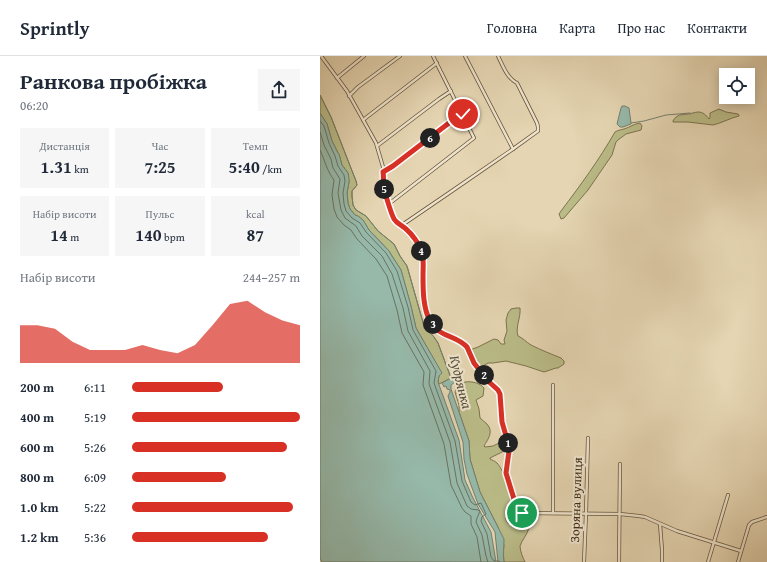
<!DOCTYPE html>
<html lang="uk">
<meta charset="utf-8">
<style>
:root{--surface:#fff;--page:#f6f6f7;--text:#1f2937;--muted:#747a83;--line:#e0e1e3;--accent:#d93025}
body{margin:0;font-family:"Gentium Book Plus",serif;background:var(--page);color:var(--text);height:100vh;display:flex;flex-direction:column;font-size:15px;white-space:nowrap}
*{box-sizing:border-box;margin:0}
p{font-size:13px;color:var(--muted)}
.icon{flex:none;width:22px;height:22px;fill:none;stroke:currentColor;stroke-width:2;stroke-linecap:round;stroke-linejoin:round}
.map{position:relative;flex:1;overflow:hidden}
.sheet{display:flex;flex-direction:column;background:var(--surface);width:320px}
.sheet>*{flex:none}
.buttons{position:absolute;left:399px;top:12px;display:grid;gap:8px}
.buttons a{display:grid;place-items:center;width:36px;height:36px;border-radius:0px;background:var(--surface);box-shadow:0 2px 10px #0003;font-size:20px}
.pin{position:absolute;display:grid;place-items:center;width:34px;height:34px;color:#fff;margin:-17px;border:2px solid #fff;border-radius:50%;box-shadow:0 1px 4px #0007}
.km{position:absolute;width:20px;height:20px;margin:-10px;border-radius:50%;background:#222;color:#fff;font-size:11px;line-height:20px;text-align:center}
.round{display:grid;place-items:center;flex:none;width:42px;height:42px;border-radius:0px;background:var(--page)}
.overview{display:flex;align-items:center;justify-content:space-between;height:68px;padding:0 20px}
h1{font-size:22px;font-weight:700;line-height:30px}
.stats{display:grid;grid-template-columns:repeat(3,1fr);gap:6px;height:68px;padding:4px 20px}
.stats div{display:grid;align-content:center;border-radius:0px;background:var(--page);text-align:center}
.stats b{font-size:17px;font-weight:700}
.stats small{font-size:11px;font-weight:400}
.stats p{font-size:11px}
.chart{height:112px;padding:8px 20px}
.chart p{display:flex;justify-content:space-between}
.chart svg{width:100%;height:72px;margin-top:4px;fill:var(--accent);opacity:.7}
ul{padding:0 20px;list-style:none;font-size:13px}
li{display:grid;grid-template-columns:64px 48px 1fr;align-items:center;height:30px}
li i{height:10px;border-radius:5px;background:var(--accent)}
header{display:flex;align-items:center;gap:24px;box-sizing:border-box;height:56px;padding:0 20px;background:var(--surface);border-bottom:1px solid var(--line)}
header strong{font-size:19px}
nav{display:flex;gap:22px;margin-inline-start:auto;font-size:14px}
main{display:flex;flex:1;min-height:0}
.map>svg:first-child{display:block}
</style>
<header>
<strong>Sprintly</strong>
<nav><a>Головна</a><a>Карта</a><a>Про нас</a><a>Контакти</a></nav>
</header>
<main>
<section class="sheet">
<div class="overview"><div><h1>Ранкова пробіжка</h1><p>06:20</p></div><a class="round"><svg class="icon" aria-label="share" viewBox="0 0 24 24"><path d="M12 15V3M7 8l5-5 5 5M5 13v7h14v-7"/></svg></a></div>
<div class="stats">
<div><p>Дистанція</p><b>1.31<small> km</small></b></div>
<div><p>Час</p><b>7:25</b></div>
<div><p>Темп</p><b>5:40<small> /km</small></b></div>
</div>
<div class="stats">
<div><p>Набір висоти</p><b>14<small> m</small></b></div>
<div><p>Пульс</p><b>140<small> bpm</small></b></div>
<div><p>kcal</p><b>87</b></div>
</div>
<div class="chart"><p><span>Набір висоти</span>244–257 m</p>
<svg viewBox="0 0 160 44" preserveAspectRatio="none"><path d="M0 44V21L10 21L20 23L30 31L40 36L50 36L60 36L70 33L80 36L90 38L100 33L110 21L120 8L130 6L140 13L150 18L160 21V44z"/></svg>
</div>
<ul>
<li><b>200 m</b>6:11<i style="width:54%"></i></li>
<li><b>400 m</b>5:19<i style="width:100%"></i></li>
<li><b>600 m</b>5:26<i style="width:92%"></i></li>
<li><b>800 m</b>6:09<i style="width:56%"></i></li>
<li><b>1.0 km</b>5:22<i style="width:96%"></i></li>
<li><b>1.2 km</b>5:36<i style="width:81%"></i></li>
</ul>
</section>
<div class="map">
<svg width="447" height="506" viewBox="0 0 447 506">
<rect width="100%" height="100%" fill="#e5d5b2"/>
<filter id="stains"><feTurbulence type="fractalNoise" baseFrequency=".005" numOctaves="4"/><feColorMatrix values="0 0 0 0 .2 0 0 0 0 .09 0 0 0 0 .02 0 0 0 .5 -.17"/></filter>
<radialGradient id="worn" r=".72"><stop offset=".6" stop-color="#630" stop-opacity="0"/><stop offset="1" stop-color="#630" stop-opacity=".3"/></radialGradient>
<g fill="#babc88" stroke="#7d734e">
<path d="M 0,39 L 11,61 L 36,125 L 37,129 L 32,135 L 32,140 L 33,149 L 36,154 L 46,160 L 58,175 L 74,188 L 80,200 L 87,210 L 104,270 L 114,281 L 118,287 L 131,322 L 119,328 C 117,324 119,320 121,316 L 96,272 L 91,250 L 81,214 L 72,200 L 69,195 L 49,174 L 43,164 L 38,160 L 35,159 L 30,153 L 28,147 L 27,137 L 29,126 L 28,117 L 22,109 L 19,98 L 18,97 L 12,85 L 7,68 L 0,57 Z"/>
<path d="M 399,53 L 406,56 L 418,58 L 419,59 L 419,60 C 410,62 402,67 393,69 L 368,66 L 353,66 L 353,65 C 357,58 361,59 368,58 C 371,58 375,56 378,56 C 383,56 386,59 389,63 L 390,62 L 390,57 Z"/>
<path d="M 320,67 L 322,70 L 321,74 L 306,78 L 298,84 L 296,86 L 292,99 L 268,134 L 244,162 L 241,163 L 239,158 L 241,155 C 260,130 279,104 295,76 C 298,74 301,74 304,73 C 311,71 313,68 320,67 Z"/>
<path d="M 196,252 L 200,252 C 201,262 195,271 198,280 C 203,282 206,286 211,289 C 221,294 231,298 241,302 L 244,305 L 244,308 L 238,312 L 236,312 L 224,316 L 206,310 L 186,305 L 173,307 L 168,307 L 163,310 L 156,311 L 149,295 L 150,294 L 158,291 L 174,283 L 178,284 L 181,288 L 185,288 L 184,284 L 187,275 L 186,264 L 188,257 L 191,253 Z"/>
<path d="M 145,326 C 152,325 160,327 164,332 L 163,340 L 156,344 L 159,353 L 160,362 C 162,364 165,366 167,368 C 174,376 168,383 164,390 L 165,391 L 173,390 L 183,385 L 188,389 L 188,391 L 184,395 L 170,402 L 170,403 C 172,404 175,405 177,407 C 183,413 197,446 195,454 C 194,458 190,459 186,462 C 186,464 186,466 189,467 C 192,465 194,461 198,459 C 204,462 206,467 209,472 C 207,479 202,484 200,490 C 200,495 203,502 205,506 L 184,506 L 183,497 L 184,489 L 178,471 L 160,436 L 150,403 L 149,385 L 139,356 L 139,349 L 135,336 L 137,331 Z"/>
</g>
<g fill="#96b9aa" stroke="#74806e">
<path d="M 302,50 L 305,50 L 309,52 L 311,67 L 311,68 L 303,71 L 300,71 L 297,68 L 301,52 Z"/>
<path d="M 0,57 L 7,68 L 12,85 L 18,97 L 19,98 L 22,109 L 28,117 L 29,122 L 29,126 L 27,137 L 28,147 L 30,153 L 35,159 L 38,160 L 43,164 L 49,174 L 69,195 L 72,200 L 81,214 L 91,250 L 96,272 L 122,317 L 119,320 L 118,326 L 139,384 L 145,424 L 153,442 L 171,476 L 176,506 L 2,506 L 0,503 Z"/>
<path d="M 136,319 L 138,320 L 139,323 L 131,329 L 131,333 L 149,385 L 150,403 L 160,436 L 184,483 C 184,491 183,498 184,506 L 178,506 L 175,476 L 158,448 L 151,429 L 147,418 L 144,403 L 143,386 L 128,340 L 130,336 L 130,334 L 127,333 L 126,330 L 124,331 L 122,327 Z"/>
</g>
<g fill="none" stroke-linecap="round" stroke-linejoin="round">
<g stroke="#6b7260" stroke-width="1">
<path d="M 0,65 L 4,70 L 9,87 L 15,100 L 18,110 L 24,119 L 25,125 L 23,137 L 24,148 L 26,155 L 32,162 L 40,167 L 46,176 L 66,197 L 77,215 L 88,251 L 93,274 L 116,315 L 114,327 L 135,385 L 142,425 L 151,446 L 155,449 L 161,447 L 166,458 L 162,461 L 161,465 L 167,478 L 171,501 L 174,505 L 179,505 L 180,506"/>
<path d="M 0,76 L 4,89 L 11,103 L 13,112 L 20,123 L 18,137 L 21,154 L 25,162 L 36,170 L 42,180 L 62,200 L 72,218 L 83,252 L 88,275 L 110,315 L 109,328 L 130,386 L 137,427 L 147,450 L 151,453 L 158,454 L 160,455 L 157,462 L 156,466 L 162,479 L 166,500 L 168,506"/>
<path d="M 0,94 C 5,105 7,115 14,124 L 12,139 L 14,153 L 17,161 L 24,169 L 31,174 L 37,183 L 56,203 L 67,220 L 77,254 L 82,277 L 104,316 L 103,329 L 124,388 L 131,429 L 142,452 L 145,456 L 151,460 L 151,468 L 157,481 L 161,506"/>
</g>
<g stroke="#74806e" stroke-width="1">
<path d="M 0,39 L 11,61 L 36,125 L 37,129 L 32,135 L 32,140 L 33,149 L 36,154 L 46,160 L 58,175 L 74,188 L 80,200 L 87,210 L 104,270 L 114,281 L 118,287 L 131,322"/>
<path d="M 311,67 L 324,65 L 346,59 L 370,57"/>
</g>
<g stroke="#69553c" stroke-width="4">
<g id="street">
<path d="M 1,0 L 27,35 L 56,87 L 63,111 L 64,133 L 70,152 L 75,163 L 79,168 L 87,174 L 97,187 L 102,196 L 103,205 L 105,243 L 107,255 L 110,264 L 114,269 L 123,277 L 140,285 L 147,291 L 154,307 L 168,325 L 178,334 L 180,338 L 182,366 L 189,390 L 189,395 L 186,417 L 198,455 L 202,457 L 300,458 L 319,460 L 325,461 L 357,475 L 421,495"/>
<path d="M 145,0 L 193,93"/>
<path d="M 17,22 L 44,0"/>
<path d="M 29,40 L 38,31 L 80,0"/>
<path d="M 43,64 L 117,7"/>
<path d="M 57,90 L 119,43 L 131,35"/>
<path d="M 63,116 L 73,110 L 142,57"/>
<path d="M 69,150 L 70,147 L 154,82 L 113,0"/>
<path d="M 83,171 L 85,167 L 129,137 L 193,93 L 218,75 L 218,71 L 217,67 L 197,27 C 187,22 183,10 178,0"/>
<path d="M 233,457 L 233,329"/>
<path d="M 340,468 L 342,494 L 342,506"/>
<path d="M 264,506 L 266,457 L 268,382"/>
<path d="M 299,506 L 300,408"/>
<path d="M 388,506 L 408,439"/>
<path d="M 418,506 L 429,469 L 432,466 L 447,461"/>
</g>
</g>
<use href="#street" stroke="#eee4cd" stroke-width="2.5"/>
</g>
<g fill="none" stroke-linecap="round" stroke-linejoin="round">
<g stroke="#fff" stroke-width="8">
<path id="route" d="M 143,58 L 142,57 L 73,110 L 63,116 C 64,121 63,126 64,131 C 65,138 71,157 74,163 C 77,168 82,169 86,173 C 92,178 99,188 102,195 C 104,203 103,211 103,220 C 103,234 103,252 110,265 C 120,282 136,279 147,291 L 154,307 L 168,325 L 178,334 L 180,338 L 182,366 L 189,390 L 189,395 L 186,417 L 198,456 L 202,457"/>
</g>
<use href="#route" stroke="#d93025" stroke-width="5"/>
</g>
<g text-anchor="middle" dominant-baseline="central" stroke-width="4" stroke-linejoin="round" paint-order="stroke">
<g font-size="13" fill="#402a15" stroke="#eee4cd">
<text transform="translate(256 444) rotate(-88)">Зоряна вулиця</text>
</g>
<g font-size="14" font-style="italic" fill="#564e3a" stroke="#eee4cd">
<text transform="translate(141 326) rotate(76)">Кудрянка</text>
</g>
</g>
<rect width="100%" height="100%" filter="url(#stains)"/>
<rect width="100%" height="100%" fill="url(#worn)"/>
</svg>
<div class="buttons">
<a><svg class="icon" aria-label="locate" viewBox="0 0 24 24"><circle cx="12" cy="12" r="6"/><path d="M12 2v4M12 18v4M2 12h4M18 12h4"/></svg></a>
</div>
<div class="pin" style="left:202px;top:457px;background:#1e9e55"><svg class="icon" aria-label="arrive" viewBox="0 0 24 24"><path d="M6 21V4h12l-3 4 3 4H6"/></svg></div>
<div class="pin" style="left:143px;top:58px;background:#d93025"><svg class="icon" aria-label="check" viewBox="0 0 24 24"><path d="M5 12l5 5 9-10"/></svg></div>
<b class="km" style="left:188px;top:387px">1</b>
<b class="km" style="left:164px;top:319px">2</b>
<b class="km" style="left:113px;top:268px">3</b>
<b class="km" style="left:101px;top:195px">4</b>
<b class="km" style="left:64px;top:133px">5</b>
<b class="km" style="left:110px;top:82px">6</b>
</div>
</main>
